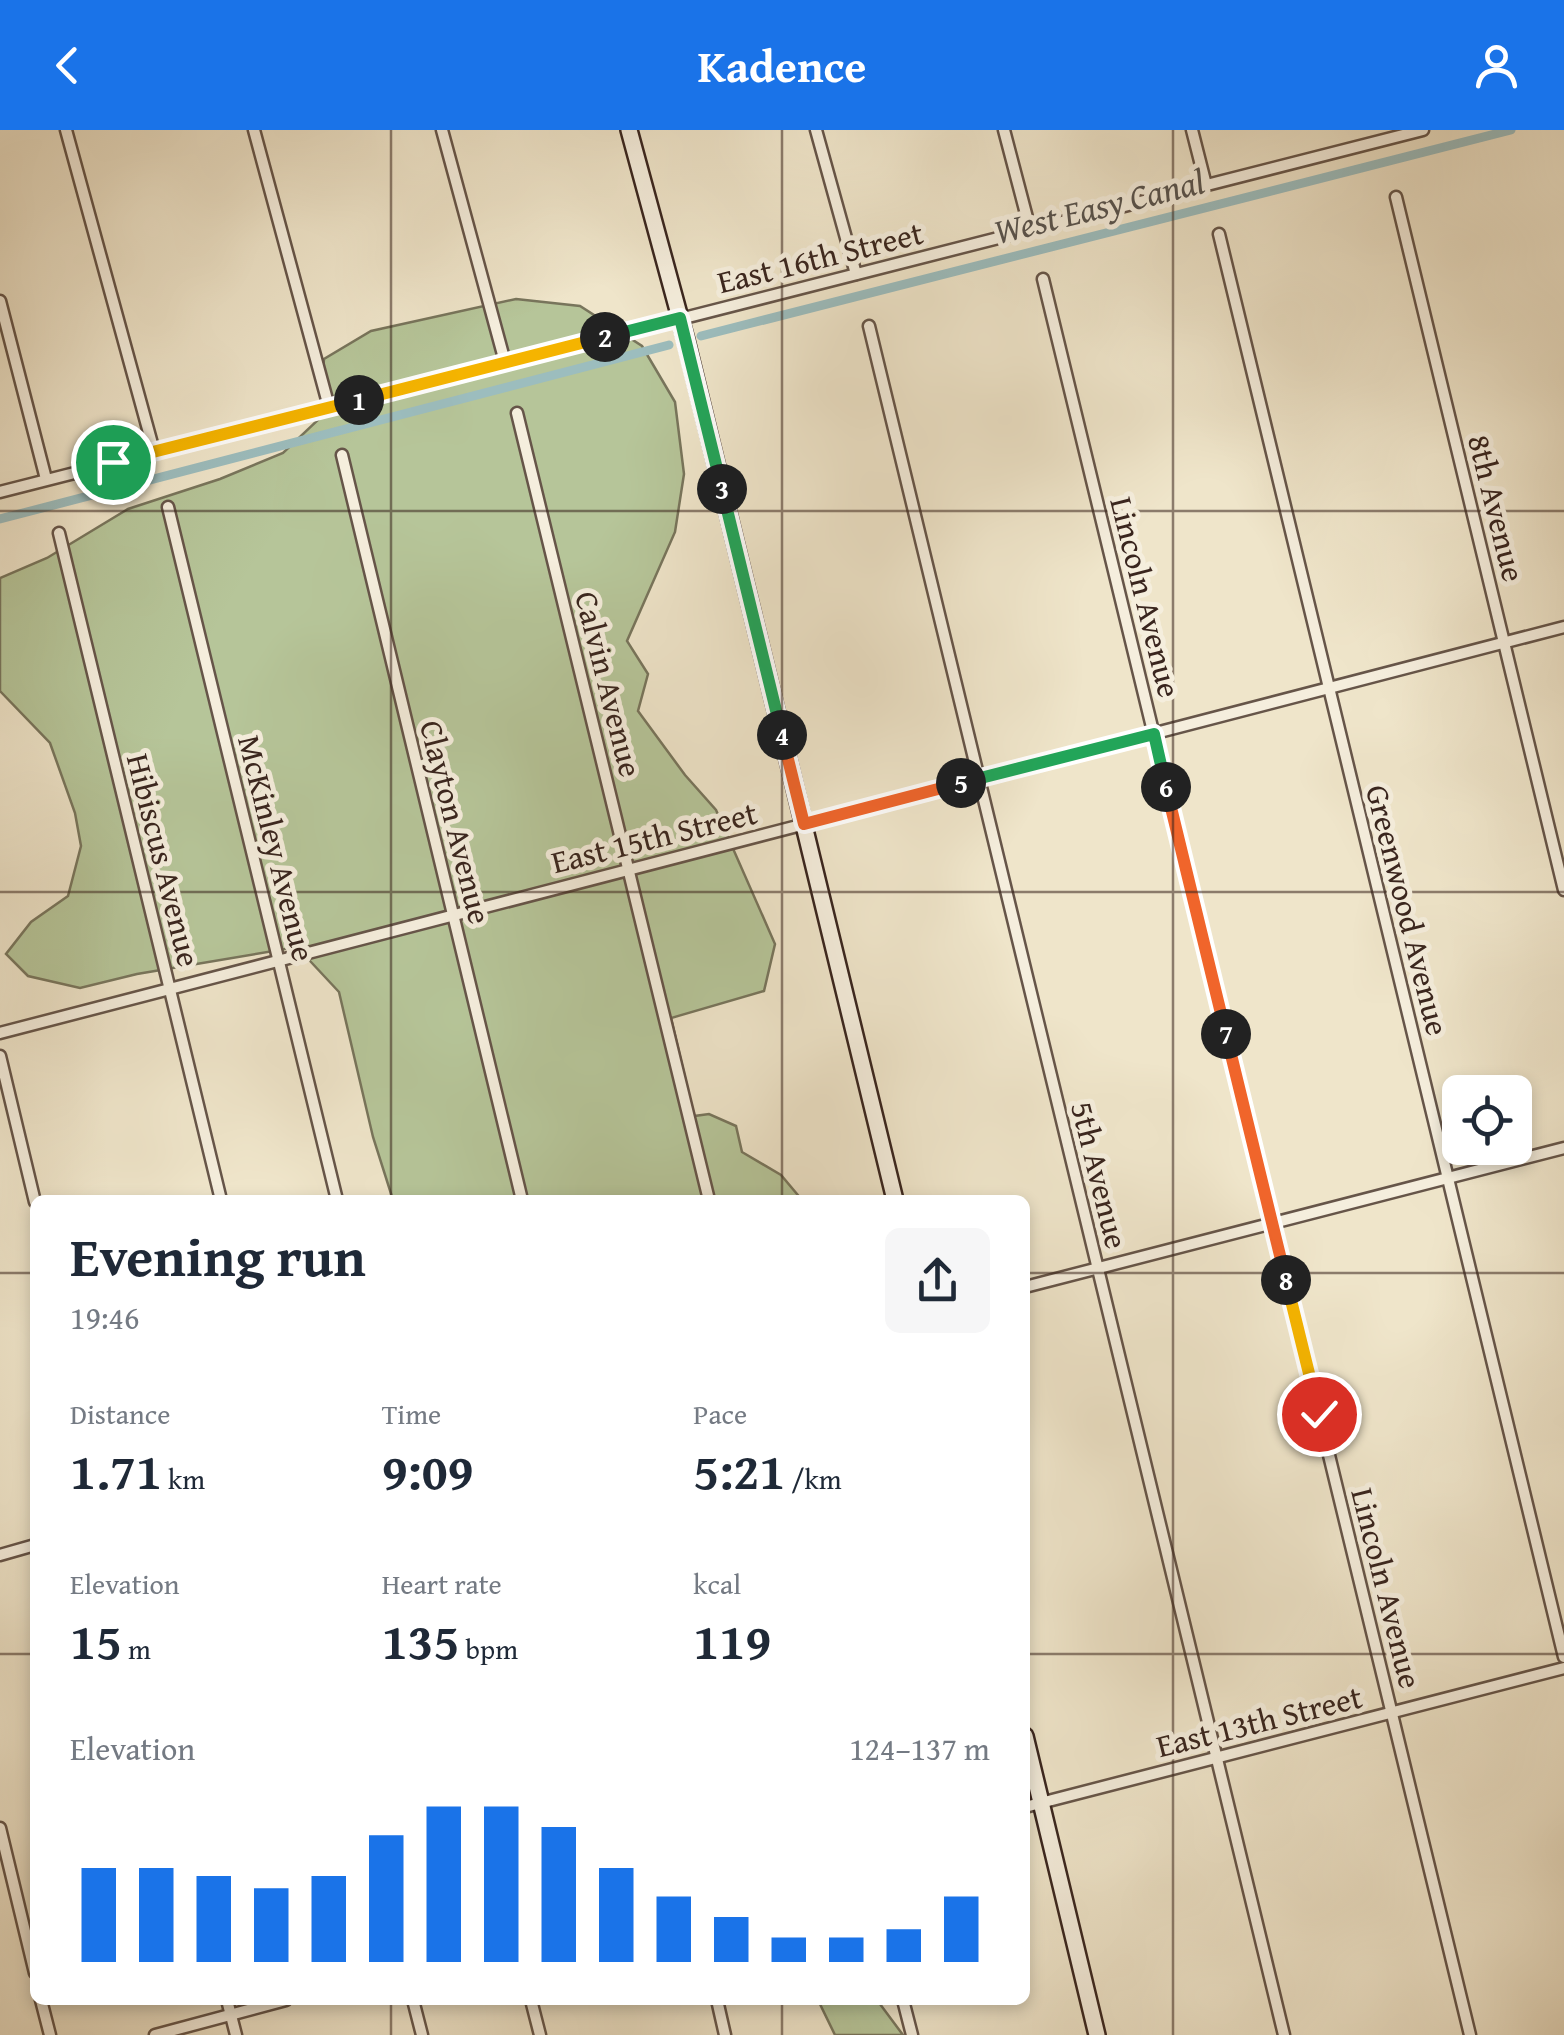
<!DOCTYPE html>
<meta charset="utf-8">
<style>
:root{--surface:#fff;--page:#f6f6f7;--text:#1f2937;--muted:#747a83;--accent:#1a73e8}
body{margin:0;font-family:"Gentium Book Plus",serif;background:var(--page);color:var(--text);height:100vh;display:flex;flex-direction:column;font-size:38px;white-space:nowrap}
*{box-sizing:border-box;margin:0}
p{font-size:32px;color:var(--muted)}
.icon{flex:none;width:55px;height:55px;fill:none;stroke:currentColor;stroke-width:2;stroke-linecap:round;stroke-linejoin:round}
.map{position:relative;flex:1;overflow:hidden}
.side{position:absolute;left:30px;top:1065px;width:1000px;height:810px;display:flex;flex-direction:column;background:var(--surface);border-radius:15px;box-shadow:0 5px 15px #0003}
.side>*{flex:none}
.tools{position:absolute;left:1442px;top:945px;display:grid;gap:20px}
.tools a{display:grid;place-items:center;width:90px;height:90px;border-radius:15px;background:var(--surface);box-shadow:0 5px 15px #0003;font-size:50px}
.pin{position:absolute;display:grid;place-items:center;width:85px;height:85px;color:#fff;margin:-42px;border:5px solid #fff;border-radius:50%;box-shadow:0 2px 10px #0007}
.km{position:absolute;width:50px;height:50px;margin:-25px;border-radius:50%;background:#222;color:#fff;font-size:28px;line-height:50px;text-align:center}
.round{display:grid;place-items:center;flex:none;width:105px;height:105px;border-radius:15px;background:var(--page)}
.headline{display:flex;align-items:center;justify-content:space-between;height:170px;padding:0 40px}
h1{font-size:55px;font-weight:800;line-height:75px}
.metrics{display:grid;grid-template-columns:repeat(3,1fr);gap:15px;height:170px;padding:10px 40px}
.metrics div{display:grid;align-content:center}
.metrics b{font-size:50px;font-weight:800}
.metrics small{font-size:28px;font-weight:400}
.metrics p{font-size:28px}
.chart{height:280px;padding:20px 40px}
.chart p{display:flex;justify-content:space-between}
.chart svg{width:100%;height:180px;margin-top:10px;stroke:var(--accent);stroke-width:6}
header{display:flex;justify-content:space-between;align-items:center;height:130px;padding:0 40px;background:var(--accent);color:#fff;font-size:45px;font-weight:800}
.map>svg:first-child{display:block}
</style>
<header><svg class="icon" aria-label="back" viewBox="0 0 24 24"><path d="M15 5l-7 7 7 7"/></svg>Kadence<svg class="icon" aria-label="person" viewBox="0 0 24 24"><circle cx="12" cy="8" r="4"/><path d="M4 21q1-7 8-7t8 7"/></svg></header>
<div class="map">
<svg width="1564" height="1905" viewBox="0 0 1564 1905">
<rect width="100%" height="100%" fill="#efe5ca"/>
<filter id="stains"><feTurbulence type="fractalNoise" baseFrequency=".002" numOctaves="4"/><feColorMatrix values="0 0 0 0 .2 0 0 0 0 .09 0 0 0 0 .02 0 0 0 .5 -.17"/></filter>
<radialGradient id="worn" r=".72"><stop offset=".6" stop-color="#630" stop-opacity="0"/><stop offset="1" stop-color="#630" stop-opacity=".3"/></radialGradient>
<g fill="#b6c599" stroke="#78755c" stroke-width="2.5">
<path d="M 516,169 L 580,176 L 642,216 L 675,272 L 684,344 L 675,402 L 627,511 L 648,544 L 638,581 L 685,645 L 716,680 L 775,814 L 764,861 L 671,888 L 694,986 L 709,984 L 736,996 L 742,1022 L 781,1045 L 802,1070 L 393,1070 L 373,1007 L 339,862 L 297,817 L 137,844 L 80,858 L 28,846 L 6,824 L 31,792 L 68,766 L 81,716 L 75,683 L 50,613 L 0,561 L 0,448 L 47,428 L 128,379 L 220,349 L 283,323 L 319,289 L 324,229 L 371,201 Z"/>
<path d="M 818,1870 L 877,1870 L 903,1905 L 835,1905 Z"/>
</g>
<g fill="none" stroke-linecap="round" stroke-linejoin="round">
<g stroke="#9cbdbe" stroke-width="9">
<path d="M 701,206 L 1511,0"/>
<path d="M 0,389 L 669,215"/>
</g>
<g stroke="#665549" stroke-width="15">
<g id="street">
<path d="M 66,0 L 154,321"/>
<path d="M 254,0 L 329,277"/>
<path d="M 442,0 L 505,232"/>
<path d="M 816,0 L 856,144"/>
<path d="M 1004,0 L 1030,99"/>
<path d="M 1192,0 L 1206,55"/>
<path d="M 1396,67 L 1564,760"/>
<path d="M 1219,104 L 1564,1527"/>
<path d="M 1043,149 L 1470,1905"/>
<path d="M 0,171 L 46,349"/>
<path d="M 869,196 L 1284,1905"/>
<path d="M 517,283 L 709,1070"/>
<path d="M 342,325 L 522,1070"/>
<path d="M 0,362 L 1423,0"/>
<path d="M 168,377 L 337,1070"/>
<path d="M 59,403 L 221,1070"/>
<path d="M 0,903 L 1564,497"/>
<path d="M 0,926 L 35,1072"/>
<path d="M 1025,1157 L 1564,1018"/>
<path d="M 0,1425 L 35,1415"/>
<path d="M 1025,1677 L 1564,1538"/>
<path d="M 0,1698 L 35,1843"/>
<path d="M 41,1870 L 50,1905"/>
<path d="M 227,1870 L 236,1905"/>
<path d="M 413,1870 L 422,1905"/>
<path d="M 531,1870 L 540,1905"/>
<path d="M 717,1870 L 725,1905"/>
<path d="M 903,1870 L 912,1905"/>
<path d="M 155,1905 L 286,1870"/>
</g>
</g>
<g stroke="#39251e" stroke-width="20">
<g id="secondary">
<path d="M 629,0 L 686,210 L 895,1070"/>
<path d="M 1025,1606 L 1097,1905"/>
</g>
</g>
<use href="#street" stroke="#f5eedd" stroke-width="10"/>
<use href="#secondary" stroke="#f5eedd" stroke-width="15"/>
</g>
<g fill="none" stroke-linecap="round" stroke-linejoin="round">
<g stroke="#fff" stroke-width="20">
<path id="split-1" d="M 113,332 L 359,270"/>
</g>
<g stroke="#fff" stroke-width="20">
<path id="split-2" d="M 359,270 L 605,207"/>
</g>
<g stroke="#fff" stroke-width="20">
<path id="split-3" d="M 605,207 L 680,188 L 722,359"/>
</g>
<g stroke="#fff" stroke-width="20">
<path id="split-4" d="M 722,359 L 782,605"/>
</g>
<g stroke="#fff" stroke-width="20">
<path id="split-5" d="M 782,605 L 804,694 L 961,653"/>
</g>
<g stroke="#fff" stroke-width="20">
<path id="split-6" d="M 961,653 L 1154,604 L 1166,657"/>
</g>
<g stroke="#fff" stroke-width="20">
<path id="split-7" d="M 1166,657 L 1226,904"/>
</g>
<g stroke="#fff" stroke-width="20">
<path id="split-8" d="M 1226,904 L 1286,1150"/>
</g>
<g stroke="#fff" stroke-width="20">
<path id="split-9" d="M 1286,1150 L 1319,1284"/>
</g>
<use href="#split-1" stroke="#f5b400" stroke-width="12"/>
<use href="#split-2" stroke="#f5b400" stroke-width="12"/>
<use href="#split-3" stroke="#22a559" stroke-width="12"/>
<use href="#split-4" stroke="#22a559" stroke-width="12"/>
<use href="#split-5" stroke="#f0652b" stroke-width="12"/>
<use href="#split-6" stroke="#22a559" stroke-width="12"/>
<use href="#split-7" stroke="#f0652b" stroke-width="12"/>
<use href="#split-8" stroke="#f0652b" stroke-width="12"/>
<use href="#split-9" stroke="#f5b400" stroke-width="12"/>
</g>
<path fill="none" stroke="#39251e" stroke-width="2.5" stroke-opacity="0.55" d="M 391,0 L 391,1070M 782,0 L 782,1070M 1173,0 L 1173,1905M 0,381 L 1564,381M 0,762 L 1564,762M 0,1143 L 35,1143M 1025,1143 L 1564,1143M 0,1524 L 35,1524M 1025,1524 L 1564,1524M 391,1870 L 391,1905M 782,1870 L 782,1905"/>
<g text-anchor="middle" dominant-baseline="central" stroke-width="10" stroke-linejoin="round" paint-order="stroke">
<g font-size="32" fill="#39251e" stroke="#f5eedd">
<text transform="translate(820 127) rotate(-14)">East 16th Street</text>
<text transform="translate(1497 378) rotate(76)">8th Avenue</text>
<text transform="translate(1146 467) rotate(76)">Lincoln Avenue</text>
<text transform="translate(609 554) rotate(76)">Calvin Avenue</text>
<text transform="translate(456 692) rotate(76)">Clayton Avenue</text>
<text transform="translate(654 707) rotate(-14)">East 15th Street</text>
<text transform="translate(277 718) rotate(76)">McKinley Avenue</text>
<text transform="translate(164 730) rotate(76)">Hibiscus Avenue</text>
<text transform="translate(1408 780) rotate(76)">Greenwood Avenue</text>
<text transform="translate(1100 1045) rotate(76)">5th Avenue</text>
<text transform="translate(1387 1458) rotate(76)">Lincoln Avenue</text>
<text transform="translate(1259 1591) rotate(-14)">East 13th Street</text>
</g>
<g font-size="35" font-style="italic" fill="#57534e" stroke="#f5eedd">
<text transform="translate(1099 76) rotate(-14)">West Easy Canal</text>
</g>
</g>
<rect width="100%" height="100%" filter="url(#stains)"/>
<rect width="100%" height="100%" fill="url(#worn)"/>
</svg>
<div class="tools">
<a><svg class="icon" aria-label="locate" viewBox="0 0 24 24"><circle cx="12" cy="12" r="6"/><path d="M12 2v4M12 18v4M2 12h4M18 12h4"/></svg></a>
</div>
<div class="pin" style="left:113px;top:332px;background:#1e9e55"><svg class="icon" aria-label="arrive" viewBox="0 0 24 24"><path d="M6 21V4h12l-3 4 3 4H6"/></svg></div>
<div class="pin" style="left:1319px;top:1284px;background:#d93025"><svg class="icon" aria-label="check" viewBox="0 0 24 24"><path d="M5 12l5 5 9-10"/></svg></div>
<b class="km" style="left:359px;top:270px">1</b>
<b class="km" style="left:605px;top:207px">2</b>
<b class="km" style="left:722px;top:359px">3</b>
<b class="km" style="left:782px;top:605px">4</b>
<b class="km" style="left:961px;top:653px">5</b>
<b class="km" style="left:1166px;top:657px">6</b>
<b class="km" style="left:1226px;top:904px">7</b>
<b class="km" style="left:1286px;top:1150px">8</b>
<section class="side">
<div class="headline"><div><h1>Evening run</h1><p>19:46</p></div><a class="round"><svg class="icon" aria-label="share" viewBox="0 0 24 24"><path d="M12 15V3M7 8l5-5 5 5M5 13v7h14v-7"/></svg></a></div>
<div class="metrics">
<div><p>Distance</p><b>1.71<small> km</small></b></div>
<div><p>Time</p><b>9:09</b></div>
<div><p>Pace</p><b>5:21<small> /km</small></b></div>
</div>
<div class="metrics">
<div><p>Elevation</p><b>15<small> m</small></b></div>
<div><p>Heart rate</p><b>135<small> bpm</small></b></div>
<div><p>kcal</p><b>119</b></div>
</div>
<div class="chart"><p><span>Elevation</span>124–137 m</p>
<svg viewBox="0 0 160 44" preserveAspectRatio="none"><path d="M5 44V21M15 44V21M25 44V23M35 44V26M45 44V23M55 44V13M65 44V6M75 44V6M85 44V11M95 44V21M105 44V28M115 44V33M125 44V38M135 44V38M145 44V36M155 44V28"/></svg>
</div>
</section>
</div>
